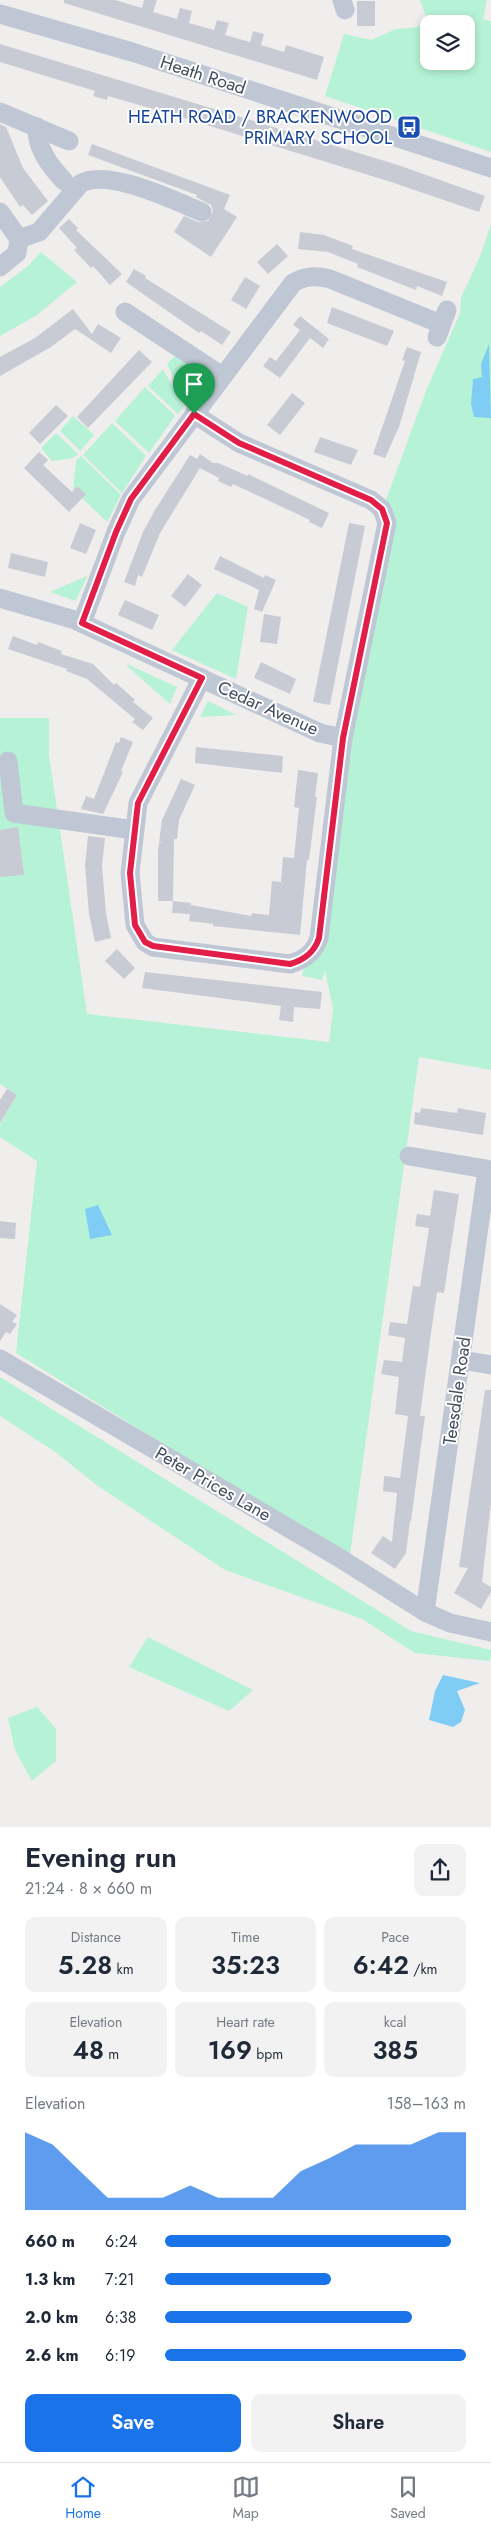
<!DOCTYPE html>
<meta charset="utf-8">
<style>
:root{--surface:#fff;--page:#f2f2f3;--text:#1f2937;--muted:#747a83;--line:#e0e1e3;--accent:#1a73e8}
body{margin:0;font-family:Jost,sans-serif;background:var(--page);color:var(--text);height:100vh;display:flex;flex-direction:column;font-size:19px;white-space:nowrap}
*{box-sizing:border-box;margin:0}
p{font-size:16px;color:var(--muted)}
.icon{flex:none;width:28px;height:28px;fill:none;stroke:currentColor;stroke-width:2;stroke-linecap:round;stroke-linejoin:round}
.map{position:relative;height:1827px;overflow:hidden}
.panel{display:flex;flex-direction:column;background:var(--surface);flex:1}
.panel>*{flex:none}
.fabs{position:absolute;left:420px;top:15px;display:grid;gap:10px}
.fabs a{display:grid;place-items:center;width:55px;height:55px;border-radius:10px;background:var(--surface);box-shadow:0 2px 8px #0003;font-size:25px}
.pin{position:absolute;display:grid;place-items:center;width:42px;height:42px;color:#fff;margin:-51px -21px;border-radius:50% 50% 50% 0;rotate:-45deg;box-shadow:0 0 5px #0007}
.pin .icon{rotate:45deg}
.round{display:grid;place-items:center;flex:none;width:52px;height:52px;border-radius:10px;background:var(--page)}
.head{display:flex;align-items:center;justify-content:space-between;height:85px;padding:0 25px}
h1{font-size:28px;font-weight:600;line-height:38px}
.stats{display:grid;grid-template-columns:repeat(3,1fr);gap:8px;height:85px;padding:5px 25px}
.stats div{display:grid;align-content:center;border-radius:10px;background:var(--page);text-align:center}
.stats b{font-size:25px;font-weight:600}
.stats small{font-size:14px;font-weight:400}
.stats p{font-size:14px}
.chart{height:140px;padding:10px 25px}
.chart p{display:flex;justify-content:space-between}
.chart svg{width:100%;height:90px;margin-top:5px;fill:var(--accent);opacity:.7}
.button{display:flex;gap:10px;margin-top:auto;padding:10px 25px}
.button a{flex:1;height:58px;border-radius:10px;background:var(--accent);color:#fff;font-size:20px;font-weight:600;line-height:58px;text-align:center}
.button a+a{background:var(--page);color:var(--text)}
ul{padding:0 25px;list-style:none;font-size:16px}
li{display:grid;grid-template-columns:80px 60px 1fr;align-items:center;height:38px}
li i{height:12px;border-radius:6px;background:var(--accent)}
.menu{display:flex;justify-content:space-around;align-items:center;height:70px;border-top:1px solid var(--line);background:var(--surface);font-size:14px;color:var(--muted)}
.menu a{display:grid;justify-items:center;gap:2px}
.menu .selected{color:var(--accent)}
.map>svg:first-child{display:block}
</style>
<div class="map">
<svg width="491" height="1827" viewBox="0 0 491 1827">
<rect width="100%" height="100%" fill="#f0eded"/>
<g fill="#b6f3d6" fill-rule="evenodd">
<path d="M 420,0 L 487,0 L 483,19 L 491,21 L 491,152 L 325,96 L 344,34 L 371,40 L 396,29 L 418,27 L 426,17 ZM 429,24 L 466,24 L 466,61 L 429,61 Z"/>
<path d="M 491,224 L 491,1070 L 419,1057 L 350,1555 L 181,1455 L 16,1353 L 37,1161 L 0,1137 L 0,1124 L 17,1095 L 0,1084 L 0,718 L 49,718 L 49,755 L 87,1014 L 329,1042 L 333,1008 L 325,971 L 322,980 L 302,976 L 350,737 L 384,505 L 426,391 L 460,313 L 461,298 L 481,254 Z"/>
<path d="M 41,252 L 77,282 L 37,315 L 0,336 L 0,287 L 27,267 Z"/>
<path d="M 179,352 L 203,367 L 206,377 L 186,404 L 167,364 Z"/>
<path d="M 163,369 L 184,407 L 178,414 L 148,386 Z"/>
<path d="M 145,387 L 175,416 L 149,453 L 115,421 Z"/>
<path d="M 73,416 L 94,435 L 80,451 L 60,431 Z"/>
<path d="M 112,423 L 146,456 L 122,493 L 83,455 Z"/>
<path d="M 56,433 L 78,454 L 73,458 L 52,461 L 41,448 Z"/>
<path d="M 81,456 L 121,495 L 107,522 L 82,498 L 85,493 L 77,486 L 73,490 L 76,461 Z"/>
<path d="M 87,576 L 76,601 L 50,592 Z"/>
<path d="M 217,593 L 248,607 L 236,679 L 172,650 Z"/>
<path d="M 127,664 L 177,687 L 170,704 L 127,666 Z"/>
<path d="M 208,701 L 236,715 L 200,717 Z"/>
<path d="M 0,1377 L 411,1631 L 491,1650 L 491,1658 L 489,1661 L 415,1653 L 362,1619 L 225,1570 L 95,1484 L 57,1453 L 0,1416 Z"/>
<path d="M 148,1637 L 253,1690 L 229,1711 L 129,1667 Z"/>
<path d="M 37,1707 L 56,1729 L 56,1761 L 32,1781 L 15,1750 L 8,1718 Z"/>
</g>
<g fill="#7fcdf5">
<path d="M 489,344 L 491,418 L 474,417 L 471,404 L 473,379 L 482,377 L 481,364 Z"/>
<path d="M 98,1205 L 112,1235 L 90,1239 L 85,1209 Z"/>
<path d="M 443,1675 L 480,1683 L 457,1691 L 465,1710 L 461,1722 L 453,1727 L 429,1720 L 435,1691 Z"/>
</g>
<g fill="#c9cbd4">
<path d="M 64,0 L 115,0 L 142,8 L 144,0 L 157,0 L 153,12 L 177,19 L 180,8 L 192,11 L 189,23 L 214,30 L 217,20 L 229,23 L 225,35 L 250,42 L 253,31 L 264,34 L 261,45 L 284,52 L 286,45 L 324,57 L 317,80 L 64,3 Z"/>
<rect x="357" y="1" width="18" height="25"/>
<path d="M 0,44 L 398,165 L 485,196 L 479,212 L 388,181 L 174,115 L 108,96 L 107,100 L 93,96 L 95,91 L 0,62 Z"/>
<path d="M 0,124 L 6,127 L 23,168 L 48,201 L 32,215 L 23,205 L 20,207 L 0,177 Z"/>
<path d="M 92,144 L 230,195 L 224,209 L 237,217 L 211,257 L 174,232 L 184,216 L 198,222 L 208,221 L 213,211 L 211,205 L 196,197 L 197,195 L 88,155 Z"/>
<path d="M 69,219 L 78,228 L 76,230 L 122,274 L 110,285 L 93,266 L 91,268 L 74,250 L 77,248 L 59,228 Z"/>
<path d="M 300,232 L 324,235 L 353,246 L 352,249 L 447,282 L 442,296 L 417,286 L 416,290 L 357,267 L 358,264 L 328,252 L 298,249 Z"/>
<path d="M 277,244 L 288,256 L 268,274 L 257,262 Z"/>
<path d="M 134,269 L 146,276 L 145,278 L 231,332 L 222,345 L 201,331 L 199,333 L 126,282 Z"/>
<path d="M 245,277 L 260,286 L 246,309 L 231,300 Z"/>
<path d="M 332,307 L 394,331 L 387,346 L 327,323 Z"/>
<path d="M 73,309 L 92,334 L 98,324 L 121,338 L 111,353 L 75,329 L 51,347 L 0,376 L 0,357 L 35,338 Z"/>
<path d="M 300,316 L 329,339 L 323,348 L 310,338 L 280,378 L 263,366 L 270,357 L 276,361 L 300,330 L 293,325 Z"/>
<path d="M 407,347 L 421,352 L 399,427 L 385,458 L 373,454 L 405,361 L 402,360 Z"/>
<path d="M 139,350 L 152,362 L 88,428 L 77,417 Z"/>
<path d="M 292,393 L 305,403 L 280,435 L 267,425 Z"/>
<path d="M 56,405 L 68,416 L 40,444 L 29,433 Z"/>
<path d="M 320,437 L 358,450 L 351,465 L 314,452 Z"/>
<path d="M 39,452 L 48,460 L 43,465 L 72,492 L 77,486 L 86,494 L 69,512 L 24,468 Z"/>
<path d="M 200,454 L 213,463 L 218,463 L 248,476 L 248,474 L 329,513 L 322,528 L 309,522 L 310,520 L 233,484 L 231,487 L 218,481 L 219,478 L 200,468 L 160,533 L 142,577 L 138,575 L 135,586 L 124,582 L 143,532 L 155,510 L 190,455 L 197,459 Z"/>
<path d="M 80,523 L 96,530 L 86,554 L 70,548 Z"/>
<path d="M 349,523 L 365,526 L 330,705 L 313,702 Z"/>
<path d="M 11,553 L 48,562 L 45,577 L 8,568 Z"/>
<path d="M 220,556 L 264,578 L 265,575 L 276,580 L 262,612 L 254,609 L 259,590 L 214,569 Z"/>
<path d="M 188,574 L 202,585 L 185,607 L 171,596 Z"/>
<path d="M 125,600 L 159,615 L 152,630 L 118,615 Z"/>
<path d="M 264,614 L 281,617 L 277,644 L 260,642 Z"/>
<path d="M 13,636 L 37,645 L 38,642 L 62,651 L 61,654 L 93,664 L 114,685 L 116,683 L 135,700 L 133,702 L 153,718 L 143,730 L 132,722 L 135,719 L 87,679 L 66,671 L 67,669 L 8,649 Z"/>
<path d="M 261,662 L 296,679 L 290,694 L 254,678 Z"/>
<path d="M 121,737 L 133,742 L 121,771 L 123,772 L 103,814 L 81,809 L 86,796 L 94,799 L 116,742 L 119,743 Z"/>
<path d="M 196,747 L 283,756 L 282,773 L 195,763 Z"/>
<path d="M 298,770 L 318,773 L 315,797 L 317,797 L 309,860 L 307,860 L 300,935 L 213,926 L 213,924 L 189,921 L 190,914 L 172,913 L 173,901 L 191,903 L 190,912 L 191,905 L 251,916 L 252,913 L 269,915 L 272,881 L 281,882 L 283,857 L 294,858 L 299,808 L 294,807 Z"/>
<path d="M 181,779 L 195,785 L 179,820 L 177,839 L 174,839 L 173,901 L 158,901 L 158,850 L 159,843 L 163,843 L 159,842 L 162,820 Z"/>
<path d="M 18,827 L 24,875 L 0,877 L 0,830 Z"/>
<path d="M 88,836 L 105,838 L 102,866 L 106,913 L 111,938 L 95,942 L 89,914 L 85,865 Z"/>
<path d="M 117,949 L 135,968 L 124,979 L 105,961 Z"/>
<path d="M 145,972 L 322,992 L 320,1009 L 294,1007 L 293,1022 L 279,1020 L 281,1006 L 142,988 Z"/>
<path d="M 7,1089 L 17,1095 L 0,1123 L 0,1100 Z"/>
<path d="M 421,1108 L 457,1113 L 458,1108 L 486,1113 L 483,1135 L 414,1124 L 415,1112 L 420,1113 Z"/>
<path d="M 434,1190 L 459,1194 L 444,1293 L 437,1292 L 430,1340 L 420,1416 L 425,1416 L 411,1521 L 410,1521 L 406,1553 L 395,1569 L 371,1553 L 383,1536 L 392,1542 L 397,1493 L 383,1491 L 384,1476 L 400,1478 L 408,1416 L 395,1414 L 399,1377 L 381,1374 L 384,1360 L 402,1362 L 405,1338 L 388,1335 L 390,1322 L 407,1324 L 413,1286 L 420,1287 L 429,1228 L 415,1226 L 417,1214 L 430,1216 Z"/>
<path d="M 0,1221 L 16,1223 L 15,1239 L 0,1238 Z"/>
<path d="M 0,1304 L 17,1315 L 12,1322 L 17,1324 L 10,1334 L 6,1332 L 0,1341 Z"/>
<path d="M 485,1390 L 491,1390 L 491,1503 L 482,1582 L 491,1587 L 491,1592 L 481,1609 L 454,1593 L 468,1568 L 459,1567 Z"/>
</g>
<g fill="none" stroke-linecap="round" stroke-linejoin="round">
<g stroke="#bfc7d4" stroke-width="19">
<path d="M 342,0 L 345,10"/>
<path d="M 0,14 L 132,52 L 491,168"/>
<path d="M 0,112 L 69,141"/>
<path d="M 37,127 C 36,148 50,166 64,181"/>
<path d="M 0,212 L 19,239 L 17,253 L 0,267"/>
<path d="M 19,239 L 39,232 L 80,184 C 106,167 175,201 202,212"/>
<path d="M 125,312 L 222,376"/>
<path d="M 437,337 L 447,310"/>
<path d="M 194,414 L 239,443 L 371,500 L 382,509 L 387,523 L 343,738 L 319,938 C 314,953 304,960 290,964 L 153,947 L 145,942 L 135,925 L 130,873 L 138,803 L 202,678"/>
<path d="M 0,598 L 75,620 L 320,733 L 343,738"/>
<path d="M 82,623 L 116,532 L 131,499 L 293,283 C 306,275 316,276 330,279 L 441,324"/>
<path d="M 8,761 L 14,813 L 134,830"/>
<path d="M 409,1156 L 491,1170"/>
<path d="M 0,1359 L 338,1557 L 425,1612 L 450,1623 L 491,1632"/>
<path d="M 462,1360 L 491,1365"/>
<path d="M 425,1612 L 487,1170"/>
</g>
</g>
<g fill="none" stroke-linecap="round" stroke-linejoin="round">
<g stroke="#fff" stroke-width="10">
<path id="route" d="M 194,414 L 239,443 L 371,500 L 382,509 L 387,523 L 343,738 L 319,938 C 314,953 304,960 290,964 L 153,946 L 145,942 L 135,925 L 130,873 L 138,803 L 202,678 L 82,623 L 116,532 L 131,499 Z"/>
</g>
<use href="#route" stroke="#e11d48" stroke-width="6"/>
</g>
<defs>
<g id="bus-square" transform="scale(1.25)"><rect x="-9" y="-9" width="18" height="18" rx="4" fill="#1a4fb4" stroke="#fff"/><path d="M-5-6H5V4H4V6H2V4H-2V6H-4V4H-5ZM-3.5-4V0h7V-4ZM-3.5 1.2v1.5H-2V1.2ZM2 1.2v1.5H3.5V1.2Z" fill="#fff"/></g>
</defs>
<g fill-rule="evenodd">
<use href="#bus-square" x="409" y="127"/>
</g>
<g text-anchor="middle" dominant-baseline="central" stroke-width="4" stroke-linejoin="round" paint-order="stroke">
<g font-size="18" fill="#444e5d" stroke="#fff">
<text transform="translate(203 75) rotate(18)">Heath Road</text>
<text transform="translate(268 708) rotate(24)">Cedar Avenue</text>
<text transform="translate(457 1391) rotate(-82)">Teesdale Road</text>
<text transform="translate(213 1484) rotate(30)">Peter Prices Lane</text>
</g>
<g font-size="18" fill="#164399" stroke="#fff" text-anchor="end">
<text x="392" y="117">HEATH ROAD / BRACKENWOOD<tspan x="392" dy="21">PRIMARY SCHOOL</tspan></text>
</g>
</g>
</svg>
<div class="fabs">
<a><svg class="icon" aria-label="layers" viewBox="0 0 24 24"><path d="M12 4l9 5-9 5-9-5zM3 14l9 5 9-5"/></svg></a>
</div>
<div class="pin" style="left:194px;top:414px;background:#1e9e55"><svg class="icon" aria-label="arrive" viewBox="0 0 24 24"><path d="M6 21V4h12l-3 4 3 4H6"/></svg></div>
</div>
<section class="panel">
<div class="head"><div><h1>Evening run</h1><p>21:24 · 8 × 660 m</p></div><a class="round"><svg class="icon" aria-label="share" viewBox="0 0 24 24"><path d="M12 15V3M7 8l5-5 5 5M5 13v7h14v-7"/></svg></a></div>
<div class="stats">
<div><p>Distance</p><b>5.28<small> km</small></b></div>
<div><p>Time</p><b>35:23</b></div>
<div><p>Pace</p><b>6:42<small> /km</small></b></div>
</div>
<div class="stats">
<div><p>Elevation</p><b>48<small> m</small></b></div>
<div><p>Heart rate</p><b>169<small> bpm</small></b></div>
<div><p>kcal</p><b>385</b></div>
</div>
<div class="chart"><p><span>Elevation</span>158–163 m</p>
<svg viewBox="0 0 160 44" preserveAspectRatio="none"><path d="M0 44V6L10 12L20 25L30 38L40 38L50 38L60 32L70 38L80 38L90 38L100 25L110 19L120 12L130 12L140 12L150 6L160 6V44z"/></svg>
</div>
<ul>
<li><b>660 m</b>6:24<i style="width:95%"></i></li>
<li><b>1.3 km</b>7:21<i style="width:55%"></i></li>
<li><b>2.0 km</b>6:38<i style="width:82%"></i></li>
<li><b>2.6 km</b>6:19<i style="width:100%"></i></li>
</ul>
<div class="button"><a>Save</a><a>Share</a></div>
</section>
<nav class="menu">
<a class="selected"><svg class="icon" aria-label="home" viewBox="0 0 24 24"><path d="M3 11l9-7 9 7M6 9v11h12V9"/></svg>Home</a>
<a><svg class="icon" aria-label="map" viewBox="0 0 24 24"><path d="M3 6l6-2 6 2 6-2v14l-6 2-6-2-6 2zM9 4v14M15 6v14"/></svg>Map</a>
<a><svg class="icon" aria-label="saved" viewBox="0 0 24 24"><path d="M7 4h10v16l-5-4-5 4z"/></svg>Saved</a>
</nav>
